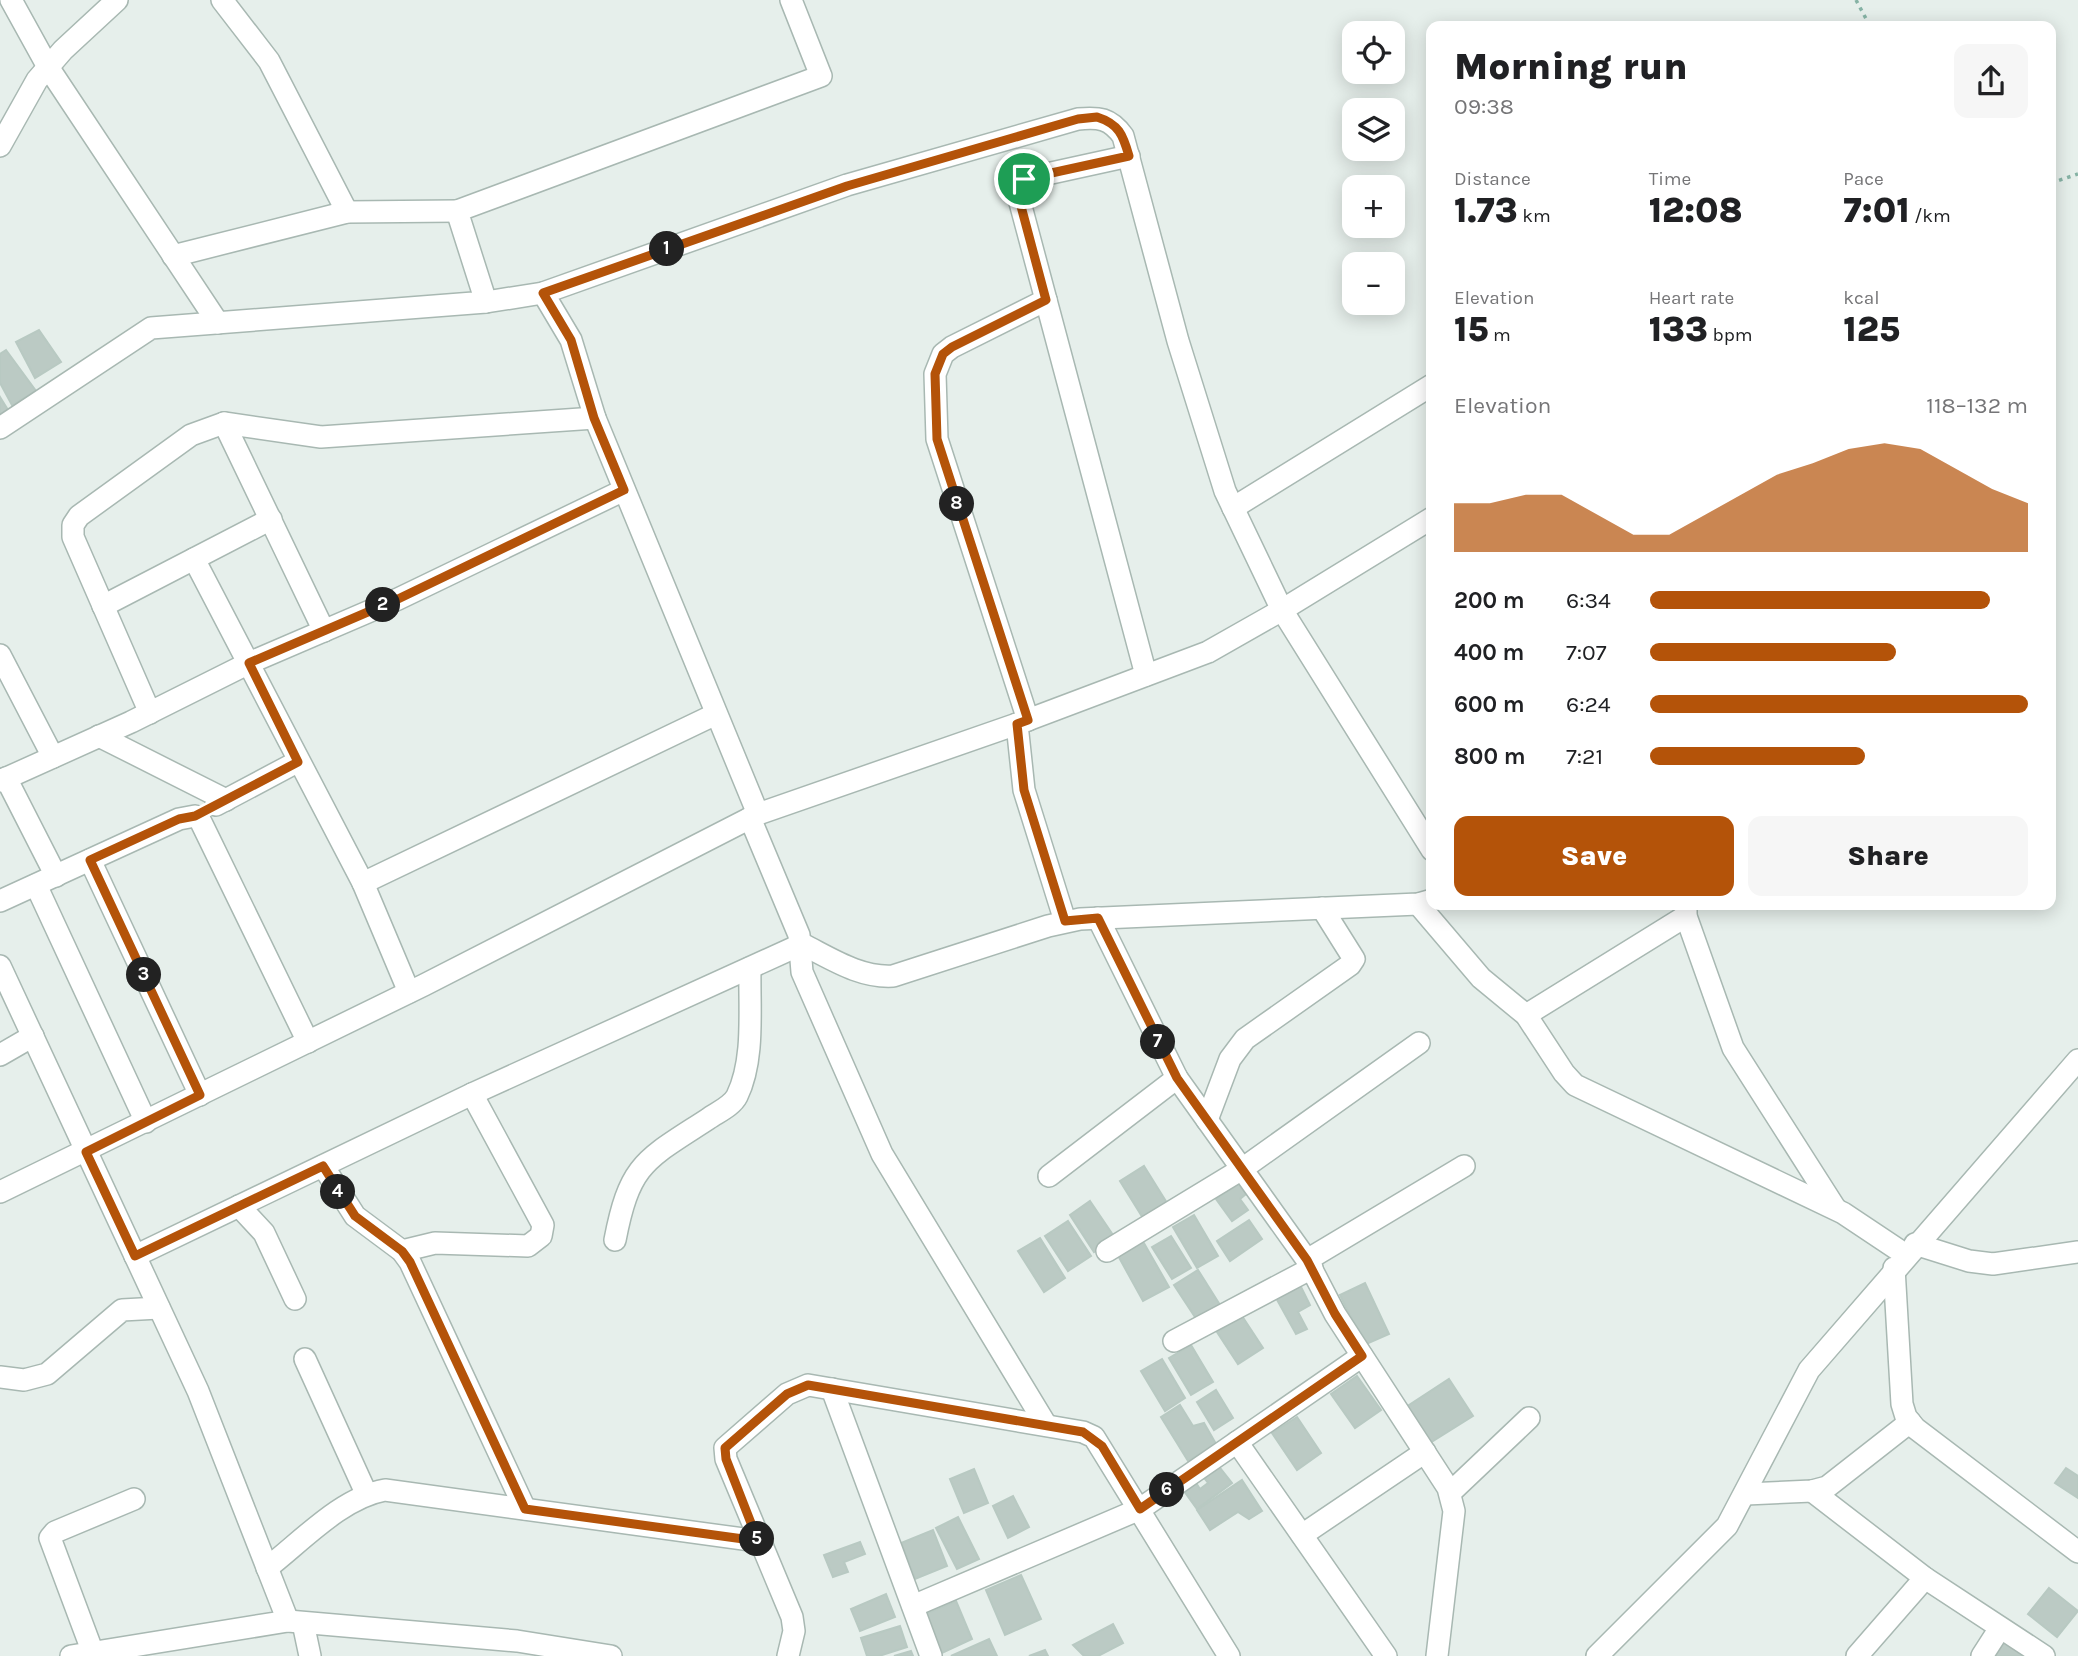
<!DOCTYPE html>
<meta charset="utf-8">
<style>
:root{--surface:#fff;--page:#f6f6f6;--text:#202124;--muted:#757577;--accent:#b45309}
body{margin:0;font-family:Karla,sans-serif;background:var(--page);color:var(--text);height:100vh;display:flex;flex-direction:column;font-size:26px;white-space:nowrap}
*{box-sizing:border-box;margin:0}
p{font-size:23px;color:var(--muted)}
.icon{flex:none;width:38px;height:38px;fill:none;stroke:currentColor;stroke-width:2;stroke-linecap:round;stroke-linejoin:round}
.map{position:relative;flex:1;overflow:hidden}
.drawer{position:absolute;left:1426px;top:21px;width:630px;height:889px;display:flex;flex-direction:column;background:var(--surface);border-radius:14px;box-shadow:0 4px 18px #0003}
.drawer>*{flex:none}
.tools{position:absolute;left:1342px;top:21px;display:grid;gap:14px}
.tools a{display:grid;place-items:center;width:63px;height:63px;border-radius:14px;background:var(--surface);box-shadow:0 4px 18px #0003;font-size:35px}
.pin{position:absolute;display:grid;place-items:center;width:60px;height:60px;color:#fff;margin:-30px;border:4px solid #fff;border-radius:50%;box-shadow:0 2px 7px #0007}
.km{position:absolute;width:35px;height:35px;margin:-18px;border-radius:50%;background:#222;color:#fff;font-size:19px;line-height:35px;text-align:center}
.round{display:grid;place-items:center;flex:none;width:74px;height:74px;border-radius:14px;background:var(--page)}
.head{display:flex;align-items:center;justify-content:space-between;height:119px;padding:0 28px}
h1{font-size:38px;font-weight:800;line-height:52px}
.metrics{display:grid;grid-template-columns:repeat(3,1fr);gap:10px;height:119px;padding:7px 28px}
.metrics div{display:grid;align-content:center}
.metrics b{font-size:35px;font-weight:800}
.metrics small{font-size:19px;font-weight:400}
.metrics p{font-size:19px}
.chart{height:196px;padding:14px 28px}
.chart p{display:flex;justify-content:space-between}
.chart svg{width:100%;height:126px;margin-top:7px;fill:var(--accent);opacity:.7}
.cta{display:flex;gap:14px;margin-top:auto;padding:14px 28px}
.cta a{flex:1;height:80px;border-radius:14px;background:var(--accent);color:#fff;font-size:28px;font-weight:800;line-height:80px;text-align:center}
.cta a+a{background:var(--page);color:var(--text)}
ul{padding:0 28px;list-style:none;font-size:23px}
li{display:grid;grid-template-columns:112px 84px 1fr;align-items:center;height:52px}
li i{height:18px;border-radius:9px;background:var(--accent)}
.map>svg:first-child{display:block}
</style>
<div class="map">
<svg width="2078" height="1656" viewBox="0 0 2078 1656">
<rect width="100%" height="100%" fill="#e6efeb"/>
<g fill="#bbcac4" stroke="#b8c9c2" stroke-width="2">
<path d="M 39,330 L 61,362 L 35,378 L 16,342 Z"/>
<path d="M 6,350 L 36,391 L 12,405 L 0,383 L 0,354 Z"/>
<path d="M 0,397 L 8,410 L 0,415 Z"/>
<path d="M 1144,1166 L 1167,1203 L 1143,1218 L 1120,1181 Z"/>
<path d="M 1239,1183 L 1246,1194 L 1240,1199 L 1248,1210 L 1232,1221 L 1216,1199 Z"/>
<path d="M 1090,1201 L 1115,1238 L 1094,1252 L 1070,1215 Z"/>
<path d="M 1194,1215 L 1218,1256 L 1197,1268 L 1173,1227 Z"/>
<path d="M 1249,1220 L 1262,1239 L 1230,1261 L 1217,1241 Z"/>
<path d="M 1068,1221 L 1091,1256 L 1068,1271 L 1045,1236 Z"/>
<path d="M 1171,1236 L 1191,1268 L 1172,1279 L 1152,1247 Z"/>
<path d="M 1040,1238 L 1065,1278 L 1044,1292 L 1018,1251 Z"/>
<path d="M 1141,1238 L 1169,1287 L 1143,1301 L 1116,1252 Z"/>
<path d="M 1198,1270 L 1220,1305 L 1197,1320 L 1174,1285 Z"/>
<path d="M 1365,1283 L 1389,1334 L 1364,1345 L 1340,1295 Z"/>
<path d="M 1300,1285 L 1310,1305 L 1298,1312 L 1307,1329 L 1296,1334 L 1276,1298 Z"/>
<path d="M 1242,1316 L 1263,1348 L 1238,1364 L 1217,1332 Z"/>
<path d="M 1191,1345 L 1213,1382 L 1191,1395 L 1169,1358 Z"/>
<path d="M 1162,1359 L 1185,1398 L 1165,1411 L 1141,1371 Z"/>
<path d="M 1357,1376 L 1381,1410 L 1355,1428 L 1331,1394 Z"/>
<path d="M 1449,1379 L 1473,1416 L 1430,1443 L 1406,1407 Z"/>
<path d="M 1216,1390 L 1233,1418 L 1214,1430 L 1197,1402 Z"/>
<path d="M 1180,1405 L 1193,1426 L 1204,1423 L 1216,1444 L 1188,1461 L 1161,1417 Z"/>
<path d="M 1297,1417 L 1321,1453 L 1297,1470 L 1272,1433 Z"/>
<path d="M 1217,1464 L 1232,1483 L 1197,1509 L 1184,1491 L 1196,1483 L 1200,1489 L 1208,1483 L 1202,1475 Z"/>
<path d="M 2066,1468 L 2078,1476 L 2078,1498 L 2055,1483 Z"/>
<path d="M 974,1469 L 988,1503 L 964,1513 L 950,1479 Z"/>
<path d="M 1242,1480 L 1262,1511 L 1249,1519 L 1238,1512 L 1210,1530 L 1197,1510 Z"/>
<path d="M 1013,1496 L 1029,1527 L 1008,1538 L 993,1506 Z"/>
<path d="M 958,1517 L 979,1559 L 957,1569 L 936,1528 Z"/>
<path d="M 933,1530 L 947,1566 L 915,1579 L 901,1543 Z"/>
<path d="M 860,1542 L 865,1554 L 844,1562 L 848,1572 L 833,1577 L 824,1555 Z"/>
<path d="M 1021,1575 L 1041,1619 L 1005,1635 L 986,1590 Z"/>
<path d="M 2049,1588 L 2078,1611 L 2057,1637 L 2028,1614 Z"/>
<path d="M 886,1594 L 895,1617 L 860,1631 L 851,1609 Z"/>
<path d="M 956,1601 L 972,1639 L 942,1653 L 925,1614 Z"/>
<path d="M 1113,1624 L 1123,1643 L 1098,1656 L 1084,1656 L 1073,1645 Z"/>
<path d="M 900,1626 L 907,1647 L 879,1656 L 867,1656 L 861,1638 Z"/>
<path d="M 989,1639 L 997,1656 L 951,1656 Z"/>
<path d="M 2002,1639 L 2023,1656 L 1989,1656 Z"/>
<path d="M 1045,1650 L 1048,1656 L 1029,1656 Z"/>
<path d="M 911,1651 L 913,1656 L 894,1656 Z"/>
</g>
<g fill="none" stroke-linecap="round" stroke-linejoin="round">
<g stroke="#a8b8b2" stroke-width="24">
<g id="minor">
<path d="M 11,0 L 48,67 L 218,323"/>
<path d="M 222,0 L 269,61 L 347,212"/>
<path d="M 0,146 L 37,80 L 63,50 L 117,0"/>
<path d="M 1129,156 L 1024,179 L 1018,185 L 1018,195 L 1146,675"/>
<path d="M 173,256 L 347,212 L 457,211"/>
<path d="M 543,293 L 571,340 L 595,418 L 758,814"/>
<path d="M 486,302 L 543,293 L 847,185 L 1078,119 C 1099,117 1110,118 1123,136 L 1178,341 L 1225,491 L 1282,610 L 1432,850"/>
<path d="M 224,423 L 324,631"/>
<path d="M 0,428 L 151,328 L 486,302 L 457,211 L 821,76 L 791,0"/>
<path d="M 1233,508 L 1432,385"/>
<path d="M 194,559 L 363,883 L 409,992"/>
<path d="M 103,606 L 271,519"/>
<path d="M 0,655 L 53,757"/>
<path d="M 150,713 L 73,537 L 73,525 L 79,516 L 191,435 L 224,423 L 321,437 L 595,418"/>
<path d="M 1028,720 L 937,439 L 935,374 L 943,354 L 952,347 L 1046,300"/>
<path d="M 1017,724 L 1024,790 L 1065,921"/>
<path d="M 99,736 L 226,800"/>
<path d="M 6,778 L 56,876"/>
<path d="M 0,781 L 131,722 L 249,663 L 398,599 L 624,490"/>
<path d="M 216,805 L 297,762"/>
<path d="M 750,818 L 799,935 L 802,972 L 882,1154 L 1046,1425"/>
<path d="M 90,860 L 200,1095"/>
<path d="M 363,883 L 716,714"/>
<path d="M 36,885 L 146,1122"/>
<path d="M 0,901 L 179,819 L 195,816 L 200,820 L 308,1042"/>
<path d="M 1418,904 L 1481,978 L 1526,1015 L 1564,1073 L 1575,1085 L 1843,1213 L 1906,1255"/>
<path d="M 1686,905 L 1686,916 L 1733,1048 L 1835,1208"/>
<path d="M 1098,918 L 1177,1078 L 1307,1260 L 1335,1314 L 1448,1488 L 1454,1511 L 1437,1656"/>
<path d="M 0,966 L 198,1391 L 288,1621 L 71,1656"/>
<path d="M 1526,1015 L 1686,916"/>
<path d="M 0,1055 L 33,1036"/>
<path d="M 1207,1120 L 1230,1059 L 1245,1039 L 1350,965 L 1354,959 L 1322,908"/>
<path d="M 323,1166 L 355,1216 L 402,1251 L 410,1262 L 525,1509"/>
<path d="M 1049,1176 L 1177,1078"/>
<path d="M 0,1192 L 424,985 L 758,814 L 1017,724 L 1208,652 L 1282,610 L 1432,518"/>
<path d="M 239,1206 L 264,1233 L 295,1299"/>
<path d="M 615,1240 C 630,1163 645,1160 708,1119 C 718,1112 732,1106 737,1096 C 755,1059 749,1008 750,968"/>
<path d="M 1915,1244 L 1969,1261 L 1993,1264 L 2078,1252"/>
<path d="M 402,1251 L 435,1243 L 528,1246 L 541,1236 L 543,1225 L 472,1094"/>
<path d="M 1107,1251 L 1242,1169 L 1419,1043"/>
<path d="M 135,1256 L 472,1094 L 802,944 C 832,959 860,978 893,976 L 1048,926 L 1080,919 L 1418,904 L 1432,900"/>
<path d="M 1307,1260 L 1464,1166"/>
<path d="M 1894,1268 L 1902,1404 L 1906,1417 L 1915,1428 L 2078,1552"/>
<path d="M 1174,1341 L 1312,1268"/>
<path d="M 305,1359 L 366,1493"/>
<path d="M 0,1377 L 24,1380 L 47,1374 L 122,1310 L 159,1308"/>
<path d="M 832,1389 L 931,1656"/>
<path d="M 1237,1442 L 1386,1656"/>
<path d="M 1812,1491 L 1925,1578 L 2044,1656"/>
<path d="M 1450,1493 L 1529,1418"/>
<path d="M 1746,1494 L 1812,1491 L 1827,1487 L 1910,1422"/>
<path d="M 1302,1535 L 1425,1452"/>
<path d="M 267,1568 C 302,1541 341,1498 385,1490 L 758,1541"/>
<path d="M 913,1606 L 1140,1509 L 1362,1356"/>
<path d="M 288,1621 L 517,1641 L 611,1656"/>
<path d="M 303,1623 L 310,1656"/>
<path d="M 93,1653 L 50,1538 L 55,1532 L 134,1499"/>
<path d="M 788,1656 L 794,1631 L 792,1617 L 726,1459 L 725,1448 L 787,1394 L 808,1385 L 1083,1432 L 1094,1437 L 1229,1656"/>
<path d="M 1597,1656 L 1727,1526 L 1809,1370 L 2078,1060"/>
<path d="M 1857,1656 L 1925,1578"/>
<path d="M 1982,1656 L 2000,1628"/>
</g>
</g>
<g stroke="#86b3a5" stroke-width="3.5" stroke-dasharray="3.5 5" stroke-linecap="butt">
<path d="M 1856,0 L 1870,26"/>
<path d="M 2051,183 L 2078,174"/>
</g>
<use href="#minor" stroke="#fff" stroke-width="21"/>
</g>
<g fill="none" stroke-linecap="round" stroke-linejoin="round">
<g stroke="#fff" stroke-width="14">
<path id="route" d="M 1097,117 C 1119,124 1123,135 1129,156 L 1024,179 L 1018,186 L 1018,195 L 1046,300 L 952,347 L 943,354 L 935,374 L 937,439 L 1028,720 L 1017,724 L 1024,790 L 1065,921 L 1098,918 L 1177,1078 L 1307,1260 L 1335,1314 L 1362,1356 L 1140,1509 L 1102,1446 L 1083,1432 L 808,1385 L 787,1394 L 725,1448 L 726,1459 L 758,1541 L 525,1509 L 410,1262 L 402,1251 L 355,1216 L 323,1166 L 135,1256 L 86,1152 L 200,1095 L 90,860 L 179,819 L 195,816 L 298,762 L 249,663 L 398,599 L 624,490 L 594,418 L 571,340 L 543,293 L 847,186 L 1078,119 Z"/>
</g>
<use href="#route" stroke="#b45309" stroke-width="9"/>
</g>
</svg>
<div class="tools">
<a><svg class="icon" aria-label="locate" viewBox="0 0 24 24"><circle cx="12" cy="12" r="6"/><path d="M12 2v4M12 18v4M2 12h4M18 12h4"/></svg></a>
<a><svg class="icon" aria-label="layers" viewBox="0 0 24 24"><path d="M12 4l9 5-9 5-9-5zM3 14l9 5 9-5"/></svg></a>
<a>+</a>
<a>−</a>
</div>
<div class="pin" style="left:1024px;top:179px;background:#1e9e55"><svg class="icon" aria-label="arrive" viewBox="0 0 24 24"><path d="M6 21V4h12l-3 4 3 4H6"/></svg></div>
<b class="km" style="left:667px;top:249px">1</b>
<b class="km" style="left:383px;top:605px">2</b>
<b class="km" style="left:144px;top:975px">3</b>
<b class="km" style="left:338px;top:1192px">4</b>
<b class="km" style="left:757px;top:1539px">5</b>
<b class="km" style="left:1167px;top:1490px">6</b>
<b class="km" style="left:1158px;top:1042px">7</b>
<b class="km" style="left:957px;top:504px">8</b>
<section class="drawer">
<div class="head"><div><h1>Morning run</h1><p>09:38</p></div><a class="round"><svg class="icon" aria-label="share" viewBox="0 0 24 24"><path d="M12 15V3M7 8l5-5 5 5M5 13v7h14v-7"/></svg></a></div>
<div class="metrics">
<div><p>Distance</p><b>1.73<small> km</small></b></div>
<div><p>Time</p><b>12:08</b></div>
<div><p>Pace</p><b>7:01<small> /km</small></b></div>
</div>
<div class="metrics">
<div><p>Elevation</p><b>15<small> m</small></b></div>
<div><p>Heart rate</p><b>133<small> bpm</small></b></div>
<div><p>kcal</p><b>125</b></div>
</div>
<div class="chart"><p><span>Elevation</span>118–132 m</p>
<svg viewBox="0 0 160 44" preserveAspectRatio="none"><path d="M0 44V27L10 27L20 24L30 24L40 31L50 38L60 38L70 31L80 24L90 17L100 13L110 8L120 6L130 8L140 15L150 22L160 27V44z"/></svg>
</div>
<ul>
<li><b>200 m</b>6:34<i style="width:90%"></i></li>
<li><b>400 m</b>7:07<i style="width:65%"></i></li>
<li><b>600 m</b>6:24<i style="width:100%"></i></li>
<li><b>800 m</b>7:21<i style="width:57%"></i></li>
</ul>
<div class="cta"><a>Save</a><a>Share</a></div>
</section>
</div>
